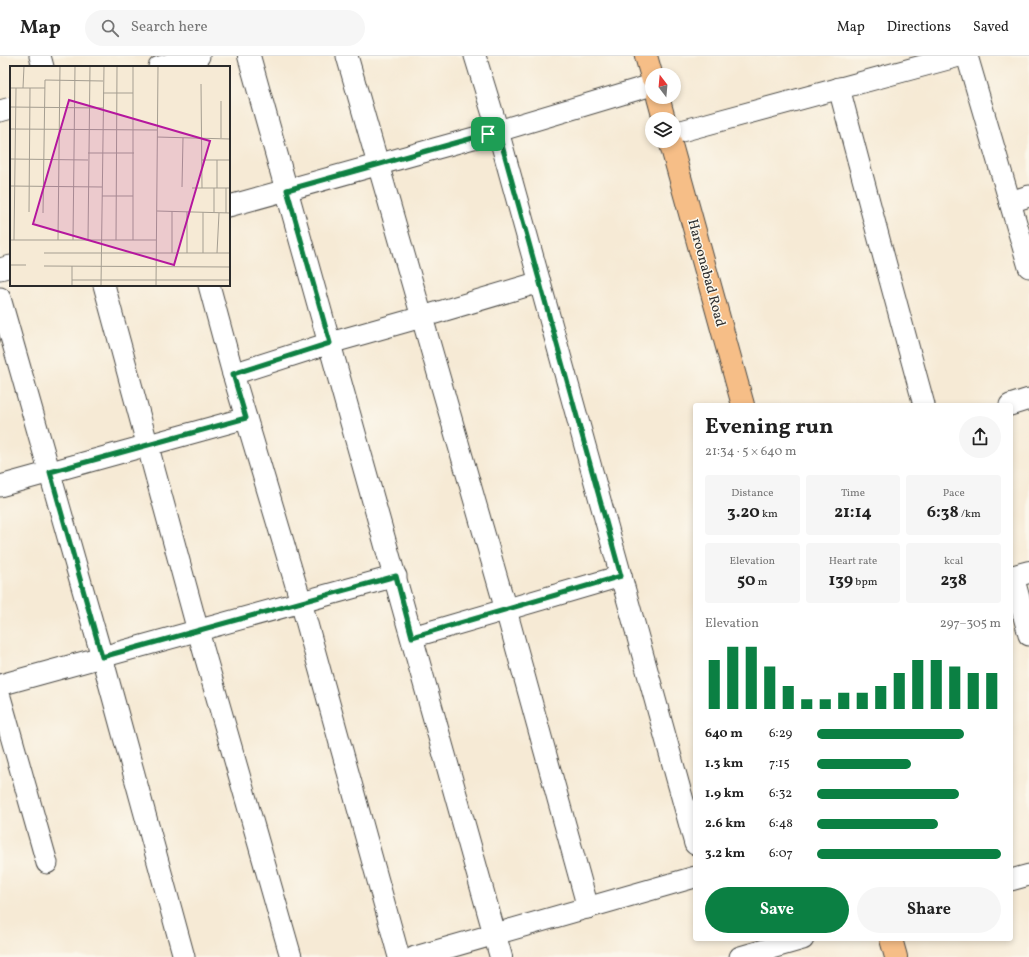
<!DOCTYPE html>
<meta charset="utf-8">
<style>
:root{--surface:#fff;--page:#f6f6f6;--text:#222;--muted:#767676;--line:#e0e0e0;--accent:#0b8043}
body{margin:0;font-family:Vollkorn,serif;background:var(--page);color:var(--text);height:100vh;display:flex;flex-direction:column;font-size:15px;white-space:nowrap}
*{box-sizing:border-box;margin:0}
p{font-size:13px;color:var(--muted)}
.icon{flex:none;width:22px;height:22px;fill:none;stroke:currentColor;stroke-width:2;stroke-linecap:round;stroke-linejoin:round}
.map{position:relative;flex:1;overflow:hidden}
.side{position:absolute;left:693px;top:347px;width:320px;height:538px;display:flex;flex-direction:column;background:var(--surface);border-radius:4px;box-shadow:0 2px 6px #0003}
.side>*{flex:none}
.needle{width:26px;rotate:344deg}
.tools{position:absolute;left:645px;top:12px;display:grid;gap:8px}
.tools a{display:grid;place-items:center;width:36px;height:36px;border-radius:50%;background:var(--surface);box-shadow:0 2px 6px #0003;font-size:20px}
.pin{position:absolute;display:grid;place-items:center;width:34px;height:34px;color:#fff;margin:-17px;border-radius:8px;box-shadow:0 2px 6px #0006}
.round{display:grid;place-items:center;flex:none;width:42px;height:42px;border-radius:21px;background:var(--page)}
.head{display:flex;align-items:center;justify-content:space-between;height:68px;padding:0 12px}
h1{font-size:22px;font-weight:700;line-height:30px}
.stats{display:grid;grid-template-columns:repeat(3,1fr);gap:6px;height:68px;padding:4px 12px}
.stats div{display:grid;align-content:center;border-radius:4px;background:var(--page);text-align:center}
.stats b{font-size:17px;font-weight:700}
.stats small{font-size:11px;font-weight:400}
.stats p{font-size:11px}
.chart{height:112px;padding:8px 12px}
.chart p{display:flex;justify-content:space-between}
.chart svg{width:100%;height:72px;margin-top:4px;stroke:var(--accent);stroke-width:6}
.cta{display:flex;gap:8px;margin-top:auto;padding:8px 12px}
.cta a{flex:1;height:46px;border-radius:24px;background:var(--accent);color:#fff;font-size:16px;font-weight:700;line-height:46px;text-align:center}
.cta a+a{background:var(--page);color:var(--text)}
ul{padding:0 12px;list-style:none;font-size:13px}
li{display:grid;grid-template-columns:64px 48px 1fr;align-items:center;height:30px}
li i{height:10px;border-radius:5px;background:var(--accent)}
header{display:flex;align-items:center;gap:24px;box-sizing:border-box;height:56px;padding:0 20px;background:var(--surface);border-bottom:1px solid var(--line)}
header strong{font-size:19px}
nav{display:flex;gap:22px;margin-inline-start:auto;font-size:14px}
.search{width:280px;height:36px;background:var(--page);display:flex;align-items:center;gap:10px;box-sizing:border-box;padding:0 14px;border-radius:22px;color:var(--muted);font-size:15px}
.map>svg:first-child{display:block}
</style>
<header>
<strong>Map</strong>
<div class="search"><svg class="icon" aria-label="search" viewBox="0 0 24 24"><circle cx="10" cy="10" r="6"/><path d="M15 15l6 6"/></svg>Search here</div>
<nav><a>Map</a><a>Directions</a><a>Saved</a></nav>
</header>
<div class="map">
<svg width="1029" height="901" viewBox="0 0 1029 901">
<rect width="100%" height="100%" fill="#fbf7ec"/>
<filter id="ink" filterUnits="userSpaceOnUse"><feTurbulence type="fractalNoise" baseFrequency=".025" numOctaves="2"/><feDisplacementMap in="SourceGraphic" scale="8" xChannelSelector="R" yChannelSelector="G"/><feConvolveMatrix kernelMatrix="1 2 1 2 8 2 1 2 1" color-interpolation-filters="sRGB"/></filter>
<filter id="wash" filterUnits="userSpaceOnUse"><feTurbulence type="fractalNoise" baseFrequency=".012" numOctaves="4" result="noise"/><feDisplacementMap in="SourceGraphic" scale="16" xChannelSelector="R" yChannelSelector="G"/><feGaussianBlur stdDeviation="0.9" result="paint"/><feColorMatrix in="noise" values="0 0 0 0 0 0 0 0 0 0 0 0 0 0 0 0 0 1.4 0 .05"/><feComposite in="paint" operator="in"/></filter>
<g filter="url(#wash)">
<rect width="100%" height="100%" fill="#f6ead5"/>
</g>
<g filter="url(#ink)">
<g fill="none" stroke-linecap="round" stroke-linejoin="round">
<g stroke="#494844" stroke-width="23">
<g id="minor">
<path d="M 40,0 L 43,11"/>
<path d="M 347,0 L 506,554 L 588,852"/>
<path d="M 475,0 L 498,75 L 695,788"/>
<path d="M 967,0 L 1029,211"/>
<path d="M 159,11 L 199,0"/>
<path d="M 839,32 L 880,187 L 924,349"/>
<path d="M 0,55 L 11,52"/>
<path d="M 674,77 L 959,0"/>
<path d="M 1010,146 L 1029,140"/>
<path d="M 229,150 L 488,78 L 652,29"/>
<path d="M 0,213 L 11,210"/>
<path d="M 104,229 L 198,575 L 291,901"/>
<path d="M 209,229 L 233,318 L 301,546 L 399,901"/>
<path d="M 0,242 L 102,601 L 184,901"/>
<path d="M 233,318 L 330,287 L 422,261 L 540,226"/>
<path d="M 1010,349 L 1029,343"/>
<path d="M 0,430 L 246,362"/>
<path d="M 1013,520 L 1029,579"/>
<path d="M 412,581 L 621,520"/>
<path d="M 0,629 L 396,520"/>
<path d="M 0,641 L 47,807"/>
<path d="M 1011,824 L 1029,819"/>
<path d="M 415,901 L 695,821"/>
<path d="M 740,901 L 803,883"/>
</g>
</g>
<g stroke="#494844" stroke-width="24">
<g id="tertiary">
<path d="M 249,0 L 501,901"/>
<path d="M 1011,521 L 1029,516"/>
</g>
</g>
<g stroke="#494844" stroke-width="24">
<g id="primary">
<path d="M 646,0 L 652,21"/>
<path d="M 658,41 L 664,63"/>
<path d="M 670,85 L 743,349"/>
<path d="M 891,883 L 896,901"/>
</g>
</g>
<use href="#minor" stroke="#fff" stroke-width="21"/>
<use href="#tertiary" stroke="#fff" stroke-width="22"/>
<use href="#primary" stroke="#f6be87" stroke-width="22"/>
</g>
</g>
<g fill="none" stroke-linecap="round" stroke-linejoin="round" filter="url(#ink)">
<g stroke="#fff" stroke-width="8">
<path id="route" d="M 498,75 L 621,520 L 412,581 L 396,520 L 102,601 L 50,416 L 246,362 L 233,318 L 330,287 L 287,134 Z"/>
</g>
<use href="#route" stroke="#0b8043" stroke-width="5"/>
</g>
<g text-anchor="middle" dominant-baseline="central" stroke-width="3" stroke-linejoin="round" paint-order="stroke">
<g font-size="14" fill="#2b2b2b" stroke="#fbf7ec">
<text transform="translate(706 217) rotate(75)">Haroonabad Road</text>
</g>
</g>
<g transform="translate(10 10)">
<rect width="220" height="220" fill="#f6ead5"/>
<path fill="none" stroke="#a59e91" stroke-width="1" d="M 191,18 L 192,122M 0,22 L 35,22M 13,22 L 14,0M 93,27 L 123,27M 0,41 L 93,42M 0,63 L 147,64M 147,71 L 220,73M 211,72 L 211,35M 78,87 L 124,87M 0,93 L 78,94M 192,94 L 220,94M 207,94 L 207,122M 0,120 L 92,121M 172,121 L 173,72M 182,122 L 220,122M 204,122 L 204,146M 216,122 L 216,147M 92,130 L 123,130M 147,145 L 220,147M 19,146 L 20,22M 193,146 L 193,187M 33,147 L 35,14 L 93,15M 0,174 L 146,174M 4,174 L 6,22M 48,174 L 50,0M 63,174 L 65,0M 78,174 L 80,0M 106,174 L 107,0M 123,174 L 123,0M 34,187 L 220,187M 162,187 L 162,145M 177,187 L 177,146M 207,187 L 209,147M 0,199 L 16,199M 34,200 L 220,201M 62,200 L 62,220M 62,214 L 220,214M 91,220 L 94,0M 146,220 L 148,0"/>
<path fill="#b5179e" fill-opacity="0.15" stroke="#b5179e" stroke-width="2" d="M 59,34 L 200,75 L 164,199 L 23,158 Z"/>
<rect width="220" height="220" fill="none" stroke="#2b2b2b" stroke-width="2"/>
</g>
</svg>
<div class="tools">
<a><svg class="needle" viewBox="-14 -14 28 28"><path d="M0-13l5 13h-10z" fill="#e53935"/><path d="M0 13l5-13h-10z" fill="#767676"/></svg></a>
<a><svg class="icon" aria-label="layers" viewBox="0 0 24 24"><path d="M12 4l9 5-9 5-9-5zM3 14l9 5 9-5"/></svg></a>
</div>
<div class="pin" style="left:488px;top:78px;background:#1e9e55"><svg class="icon" aria-label="arrive" viewBox="0 0 24 24"><path d="M6 21V4h12l-3 4 3 4H6"/></svg></div>
<section class="side">
<div class="head"><div><h1>Evening run</h1><p>21:34 · 5 × 640 m</p></div><a class="round"><svg class="icon" aria-label="share" viewBox="0 0 24 24"><path d="M12 15V3M7 8l5-5 5 5M5 13v7h14v-7"/></svg></a></div>
<div class="stats">
<div><p>Distance</p><b>3.20<small> km</small></b></div>
<div><p>Time</p><b>21:14</b></div>
<div><p>Pace</p><b>6:38<small> /km</small></b></div>
</div>
<div class="stats">
<div><p>Elevation</p><b>50<small> m</small></b></div>
<div><p>Heart rate</p><b>139<small> bpm</small></b></div>
<div><p>kcal</p><b>238</b></div>
</div>
<div class="chart"><p><span>Elevation</span>297–305 m</p>
<svg viewBox="0 0 160 44" preserveAspectRatio="none"><path d="M5 44V14M15 44V6M25 44V6M35 44V18M45 44V30M55 44V38M65 44V38M75 44V34M85 44V34M95 44V30M105 44V22M115 44V14M125 44V14M135 44V18M145 44V22M155 44V22"/></svg>
</div>
<ul>
<li><b>640 m</b>6:29<i style="width:80%"></i></li>
<li><b>1.3 km</b>7:15<i style="width:51%"></i></li>
<li><b>1.9 km</b>6:32<i style="width:77%"></i></li>
<li><b>2.6 km</b>6:48<i style="width:66%"></i></li>
<li><b>3.2 km</b>6:07<i style="width:100%"></i></li>
</ul>
<div class="cta"><a>Save</a><a>Share</a></div>
</section>
</div>
